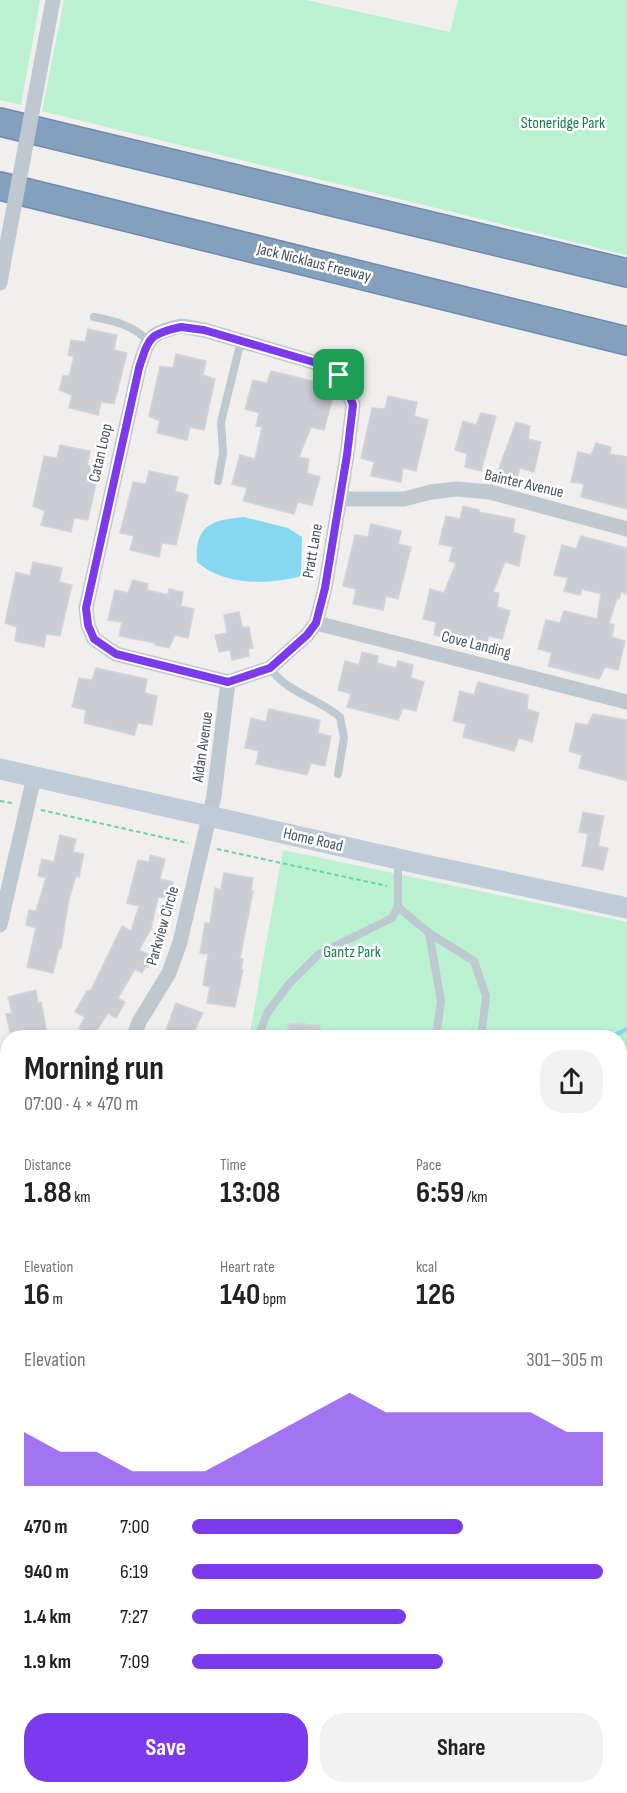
<!DOCTYPE html>
<meta charset="utf-8">
<style>
:root{--surface:#fff;--page:#f2f2f2;--text:#222;--muted:#767676;--accent:#7c3aed}
body{margin:0;font-family:"Sofia Sans Condensed",sans-serif;background:var(--page);color:var(--text);height:100vh;display:flex;flex-direction:column;font-size:22px;white-space:nowrap}
*{box-sizing:border-box;margin:0}
p{font-size:20px;color:var(--muted)}
.icon{flex:none;width:33px;height:33px;fill:none;stroke:currentColor;stroke-width:2;stroke-linecap:round;stroke-linejoin:round}
.map{position:relative;flex:1;overflow:hidden}
.panel{position:absolute;left:0px;top:1030px;width:627px;height:764px;display:flex;flex-direction:column;background:var(--surface);border-radius:24px 24px 0 0;box-shadow:0 3px 9px #0003}
.panel>*{flex:none}
.pin{position:absolute;display:grid;place-items:center;width:51px;height:51px;color:#fff;margin:-26px;border-radius:12px;box-shadow:0 3px 9px #0006}
.round{display:grid;place-items:center;flex:none;width:63px;height:63px;border-radius:24px;background:var(--page)}
.head{display:flex;align-items:center;justify-content:space-between;height:102px;padding:0 24px}
h1{font-size:33px;font-weight:700;line-height:45px}
.metrics{display:grid;grid-template-columns:repeat(3,1fr);gap:9px;height:102px;padding:6px 24px}
.metrics div{display:grid;align-content:center}
.metrics b{font-size:30px;font-weight:700}
.metrics small{font-size:16px;font-weight:400}
.metrics p{font-size:16px}
.chart{height:168px;padding:12px 24px}
.chart p{display:flex;justify-content:space-between}
.chart svg{width:100%;height:108px;margin-top:6px;fill:var(--accent);opacity:.7}
.button{display:flex;gap:12px;margin-top:auto;padding:12px 24px}
.button a{flex:1;height:69px;border-radius:24px;background:var(--accent);color:#fff;font-size:24px;font-weight:700;line-height:69px;text-align:center}
.button a+a{background:var(--page);color:var(--text)}
ul{padding:0 24px;list-style:none;font-size:20px}
li{display:grid;grid-template-columns:96px 72px 1fr;align-items:center;height:45px}
li i{height:15px;border-radius:8px;background:var(--accent)}
.map>svg:first-child{display:block}
</style>
<div class="map">
<svg width="627" height="1793" viewBox="0 0 627 1793">
<rect width="100%" height="100%" fill="#f1eeee"/>
<g fill="#baf1d0">
<path d="M 0,0 L 40,0 L 21,105 L 0,100 Z"/>
<path d="M 64,0 L 306,0 L 450,32 L 458,0 L 627,0 L 627,255 L 42,111 Z"/>
<path d="M 283,850 L 627,922 L 627,1320 L 620,1318 L 620,1038 L 249,1038 Z"/>
<path d="M 0,1226 L 8,1228 L 7,1474 L 0,1474 Z"/>
</g>
<path fill="#85d8f0" d="M 244,517 L 288,528 L 302,537 L 301,576 C 268,585 224,586 197,562 C 194,525 212,520 244,517 Z"/>
<g fill="none" stroke-linecap="round" stroke-linejoin="round">
<g stroke="#85d8f0" stroke-width="4.5">
<path d="M 609,1038 L 627,1029"/>
<path d="M 0,1365 L 8,1367"/>
</g>
</g>
<g fill="#cacdd3" stroke="#d2d4da" stroke-width="1.5">
<path d="M 88,329 L 117,335 L 114,350 L 127,353 L 114,404 L 101,402 L 98,415 L 69,408 L 72,395 L 59,390 L 63,376 L 69,376 L 74,357 L 68,355 L 71,340 L 85,342 Z"/>
<path d="M 176,354 L 206,361 L 203,375 L 215,379 L 204,430 L 190,427 L 187,440 L 157,433 L 160,421 L 149,416 L 160,366 L 173,368 Z"/>
<path d="M 271,371 L 321,383 L 319,397 L 332,400 L 324,430 L 311,427 L 299,457 L 309,459 L 307,473 L 320,477 L 312,505 L 298,502 L 294,514 L 243,501 L 247,488 L 232,484 L 240,455 L 255,459 L 262,427 L 256,426 L 259,413 L 245,409 L 253,380 L 267,383 Z"/>
<path d="M 388,396 L 417,402 L 414,416 L 428,420 L 416,471 L 403,468 L 401,482 L 371,476 L 374,462 L 361,458 L 372,408 L 385,409 Z"/>
<path d="M 481,413 L 496,416 L 481,471 L 465,467 L 467,454 L 455,450 L 463,421 L 476,425 Z"/>
<path d="M 516,422 L 530,426 L 528,439 L 541,442 L 534,472 L 520,468 L 516,481 L 497,474 Z"/>
<path d="M 596,443 L 611,447 L 610,454 L 627,457 L 627,509 L 581,497 L 584,484 L 571,482 L 578,452 L 591,455 Z"/>
<path d="M 60,445 L 90,451 L 87,465 L 99,469 L 88,520 L 74,518 L 71,532 L 41,525 L 45,511 L 33,506 L 44,456 L 57,458 Z"/>
<path d="M 149,471 L 178,477 L 175,491 L 188,495 L 176,545 L 162,543 L 159,557 L 130,550 L 134,536 L 120,533 L 133,482 L 146,484 Z"/>
<path d="M 463,506 L 479,510 L 479,512 L 515,519 L 513,532 L 525,536 L 519,566 L 505,562 L 493,592 L 499,593 L 497,607 L 510,611 L 502,639 L 489,636 L 484,648 L 434,635 L 436,622 L 423,619 L 430,589 L 444,593 L 456,563 L 449,561 L 453,547 L 439,544 L 446,516 L 460,519 Z"/>
<path d="M 371,524 L 401,531 L 398,544 L 411,547 L 398,599 L 386,596 L 383,610 L 353,604 L 356,589 L 343,586 L 355,535 L 368,537 Z"/>
<path d="M 581,536 L 627,548 L 627,594 L 621,592 L 619,599 L 617,598 L 609,623 L 614,625 L 612,637 L 625,641 L 618,670 L 605,667 L 599,679 L 548,666 L 552,653 L 538,649 L 546,620 L 560,623 L 564,611 L 597,619 L 601,594 L 582,589 L 580,595 L 564,591 L 568,578 L 554,575 L 562,545 L 576,549 Z"/>
<path d="M 33,562 L 62,568 L 59,582 L 72,585 L 60,636 L 46,634 L 44,647 L 15,641 L 17,627 L 5,623 L 16,572 L 30,576 Z"/>
<path d="M 133,580 L 148,584 L 147,590 L 168,595 L 169,589 L 183,592 L 181,606 L 194,609 L 188,638 L 175,635 L 169,648 L 155,645 L 155,643 L 119,636 L 122,622 L 108,620 L 115,590 L 128,593 Z"/>
<path d="M 239,612 L 242,627 L 249,627 L 253,648 L 248,649 L 249,656 L 232,660 L 230,650 L 219,652 L 215,635 L 227,633 L 224,615 Z"/>
<path d="M 362,652 L 378,656 L 377,663 L 396,668 L 398,661 L 413,665 L 411,678 L 424,682 L 416,711 L 403,708 L 398,720 L 347,707 L 351,694 L 338,690 L 345,661 L 359,665 Z"/>
<path d="M 96,668 L 147,679 L 145,693 L 157,696 L 152,725 L 138,723 L 134,735 L 84,723 L 86,710 L 72,707 L 79,678 L 92,680 Z"/>
<path d="M 478,682 L 528,695 L 527,709 L 539,713 L 532,742 L 519,738 L 514,751 L 463,737 L 466,724 L 453,721 L 460,691 L 474,695 Z"/>
<path d="M 269,709 L 320,720 L 318,733 L 331,736 L 325,766 L 311,763 L 307,775 L 256,764 L 259,751 L 245,748 L 251,718 L 266,722 Z"/>
<path d="M 593,714 L 627,720 L 627,781 L 579,768 L 582,755 L 569,751 L 576,723 L 588,725 Z"/>
<path d="M 583,812 L 604,816 L 598,846 L 608,848 L 603,870 L 582,866 L 588,834 L 579,832 Z"/>
<path d="M 60,835 L 76,839 L 73,852 L 84,854 L 79,877 L 76,876 L 69,899 L 61,948 L 59,948 L 53,973 L 27,967 L 36,928 L 26,925 L 29,910 L 36,911 L 46,878 L 38,876 L 42,859 L 54,862 Z"/>
<path d="M 150,855 L 165,859 L 160,879 L 173,882 L 169,898 L 158,897 L 151,929 L 139,950 L 151,956 L 148,967 L 145,967 L 142,973 L 135,969 L 118,998 L 125,1002 L 123,1006 L 116,1018 L 108,1013 L 93,1036 L 79,1028 L 85,1017 L 75,1012 L 87,991 L 91,990 L 122,926 L 131,931 L 139,906 L 127,903 L 138,860 L 149,862 Z"/>
<path d="M 224,873 L 253,878 L 251,891 L 253,891 L 240,958 L 243,959 L 241,970 L 243,970 L 235,1007 L 207,1003 L 210,987 L 203,985 L 208,954 L 200,953 L 205,923 L 210,923 L 215,888 L 221,890 Z"/>
<path d="M 36,990 L 38,1003 L 41,1002 L 48,1038 L 19,1038 L 17,1030 L 10,1032 L 6,1014 L 12,1013 L 8,997 Z"/>
<path d="M 176,1003 L 203,1013 L 191,1038 L 163,1038 Z"/>
<path d="M 305,1023 L 305,1025 L 320,1025 L 320,1038 L 288,1038 L 288,1024 Z"/>
</g>
<g fill="none" stroke-linecap="round" stroke-linejoin="round">
<g stroke="#6f8bab" stroke-width="30">
<g id="highway">
<path d="M 0,122 L 627,273"/>
<path d="M 0,186 L 627,341"/>
</g>
</g>
<g stroke="#71d0a2" stroke-width="2" stroke-dasharray="4.5 3" stroke-linecap="butt">
<path d="M 0,801 L 12,803"/>
<path d="M 41,810 L 188,843"/>
<path d="M 217,849 L 387,886"/>
<path d="M 620,1066 L 627,1062"/>
<path d="M 0,1260 L 8,1262"/>
<path d="M 620,1310 L 627,1302"/>
<path d="M 620,1310 L 627,1312"/>
<path d="M 0,1312 L 8,1315"/>
</g>
<g stroke="#bec8d1" stroke-width="8">
<path d="M 94,317 C 115,321 131,325 148,340"/>
<path d="M 218,481 L 223,453 L 221,422 L 241,341"/>
<path d="M 270,668 C 287,693 318,698 340,717 L 344,738 L 338,774"/>
<path d="M 398,907 L 429,933 L 474,961 L 486,996 L 481,1038"/>
<path d="M 429,933 L 441,1001 L 436,1038"/>
<path d="M 258,1038 L 267,1013 L 289,984 L 319,954 L 392,918 L 398,907 L 398,861"/>
</g>
<g stroke="#bec8d1" stroke-width="15">
<path d="M 40,70 L 53,0"/>
<path d="M 0,283 L 6,249"/>
<path d="M 181,326 L 204,330 L 327,366 L 343,379 L 353,405 L 347,455 L 325,588 L 316,623 L 307,635 L 270,668 L 228,682 L 116,654 L 94,639 L 88,625 L 86,608 L 139,368 C 149,337 148,334 181,326 Z"/>
<path d="M 340,499 L 404,499 L 431,492 L 456,489 L 490,492 L 627,529"/>
<path d="M 316,623 L 627,702"/>
<path d="M 0,925 L 34,777"/>
<path d="M 133,1038 L 139,1022 L 169,973 L 180,942 L 214,796 L 228,682"/>
<path d="M 0,1063 L 8,1088"/>
<path d="M 620,1454 L 627,1421"/>
<path d="M 0,1494 L 8,1494"/>
<path d="M 0,1690 L 8,1691"/>
<path d="M 620,1730 L 627,1731"/>
<path d="M 544,1793 L 546,1786"/>
</g>
<path stroke="#c0cbd8" stroke-width="21" d="M 0,769 L 416,863 L 627,908"/>
<use href="#highway" stroke="#83a0bf" stroke-width="27"/>
<path stroke="#bec8d1" stroke-width="15" d="M 6,249 L 40,70"/>
</g>
<g fill="none" stroke-linecap="round" stroke-linejoin="round">
<g stroke="#fff" stroke-width="12">
<path id="route" d="M 181,327 L 204,330 L 327,366 L 343,379 L 353,405 L 347,455 L 325,588 L 316,623 L 307,635 L 270,668 L 228,682 L 116,654 L 94,639 L 88,625 L 86,608 L 139,368 C 149,338 148,334 181,327 Z"/>
</g>
<use href="#route" stroke="#7c3aed" stroke-width="8"/>
</g>
<g text-anchor="middle" dominant-baseline="central" stroke-width="5" stroke-linejoin="round" paint-order="stroke">
<g font-size="16" fill="#13814b" stroke="#fff">
<text x="563" y="123">Stoneridge Park</text>
<text x="352" y="952">Gantz Park</text>
</g>
<g font-size="16" fill="#45515c" stroke="#fff">
<text transform="translate(314 263) rotate(14)">Jack Nicklaus Freeway</text>
<text transform="translate(101 453) rotate(-77)">Catan Loop</text>
<text transform="translate(524 484) rotate(13)">Bainter Avenue</text>
<text transform="translate(313 551) rotate(-80)">Pratt Lane</text>
<text transform="translate(476 645) rotate(14)">Cove Landing</text>
<text transform="translate(203 747) rotate(-82)">Aidan Avenue</text>
<text transform="translate(313 840) rotate(13)">Home Road</text>
<text transform="translate(163 926) rotate(-74)">Parkview Circle</text>
</g>
</g>
</svg>
<div class="pin" style="left:339px;top:375px;background:#1e9e55"><svg class="icon" aria-label="arrive" viewBox="0 0 24 24"><path d="M6 21V4h12l-3 4 3 4H6"/></svg></div>
<section class="panel">
<div class="head"><div><h1>Morning run</h1><p>07:00 · 4 × 470 m</p></div><a class="round"><svg class="icon" aria-label="share" viewBox="0 0 24 24"><path d="M12 15V3M7 8l5-5 5 5M5 13v7h14v-7"/></svg></a></div>
<div class="metrics">
<div><p>Distance</p><b>1.88<small> km</small></b></div>
<div><p>Time</p><b>13:08</b></div>
<div><p>Pace</p><b>6:59<small> /km</small></b></div>
</div>
<div class="metrics">
<div><p>Elevation</p><b>16<small> m</small></b></div>
<div><p>Heart rate</p><b>140<small> bpm</small></b></div>
<div><p>kcal</p><b>126</b></div>
</div>
<div class="chart"><p><span>Elevation</span>301–305 m</p>
<svg viewBox="0 0 160 44" preserveAspectRatio="none"><path d="M0 44V22L10 30L20 30L30 38L40 38L50 38L60 30L70 22L80 14L90 6L100 14L110 14L120 14L130 14L140 14L150 22L160 22V44z"/></svg>
</div>
<ul>
<li><b>470 m</b>7:00<i style="width:66%"></i></li>
<li><b>940 m</b>6:19<i style="width:100%"></i></li>
<li><b>1.4 km</b>7:27<i style="width:52%"></i></li>
<li><b>1.9 km</b>7:09<i style="width:61%"></i></li>
</ul>
<div class="button"><a>Save</a><a>Share</a></div>
</section>
</div>
